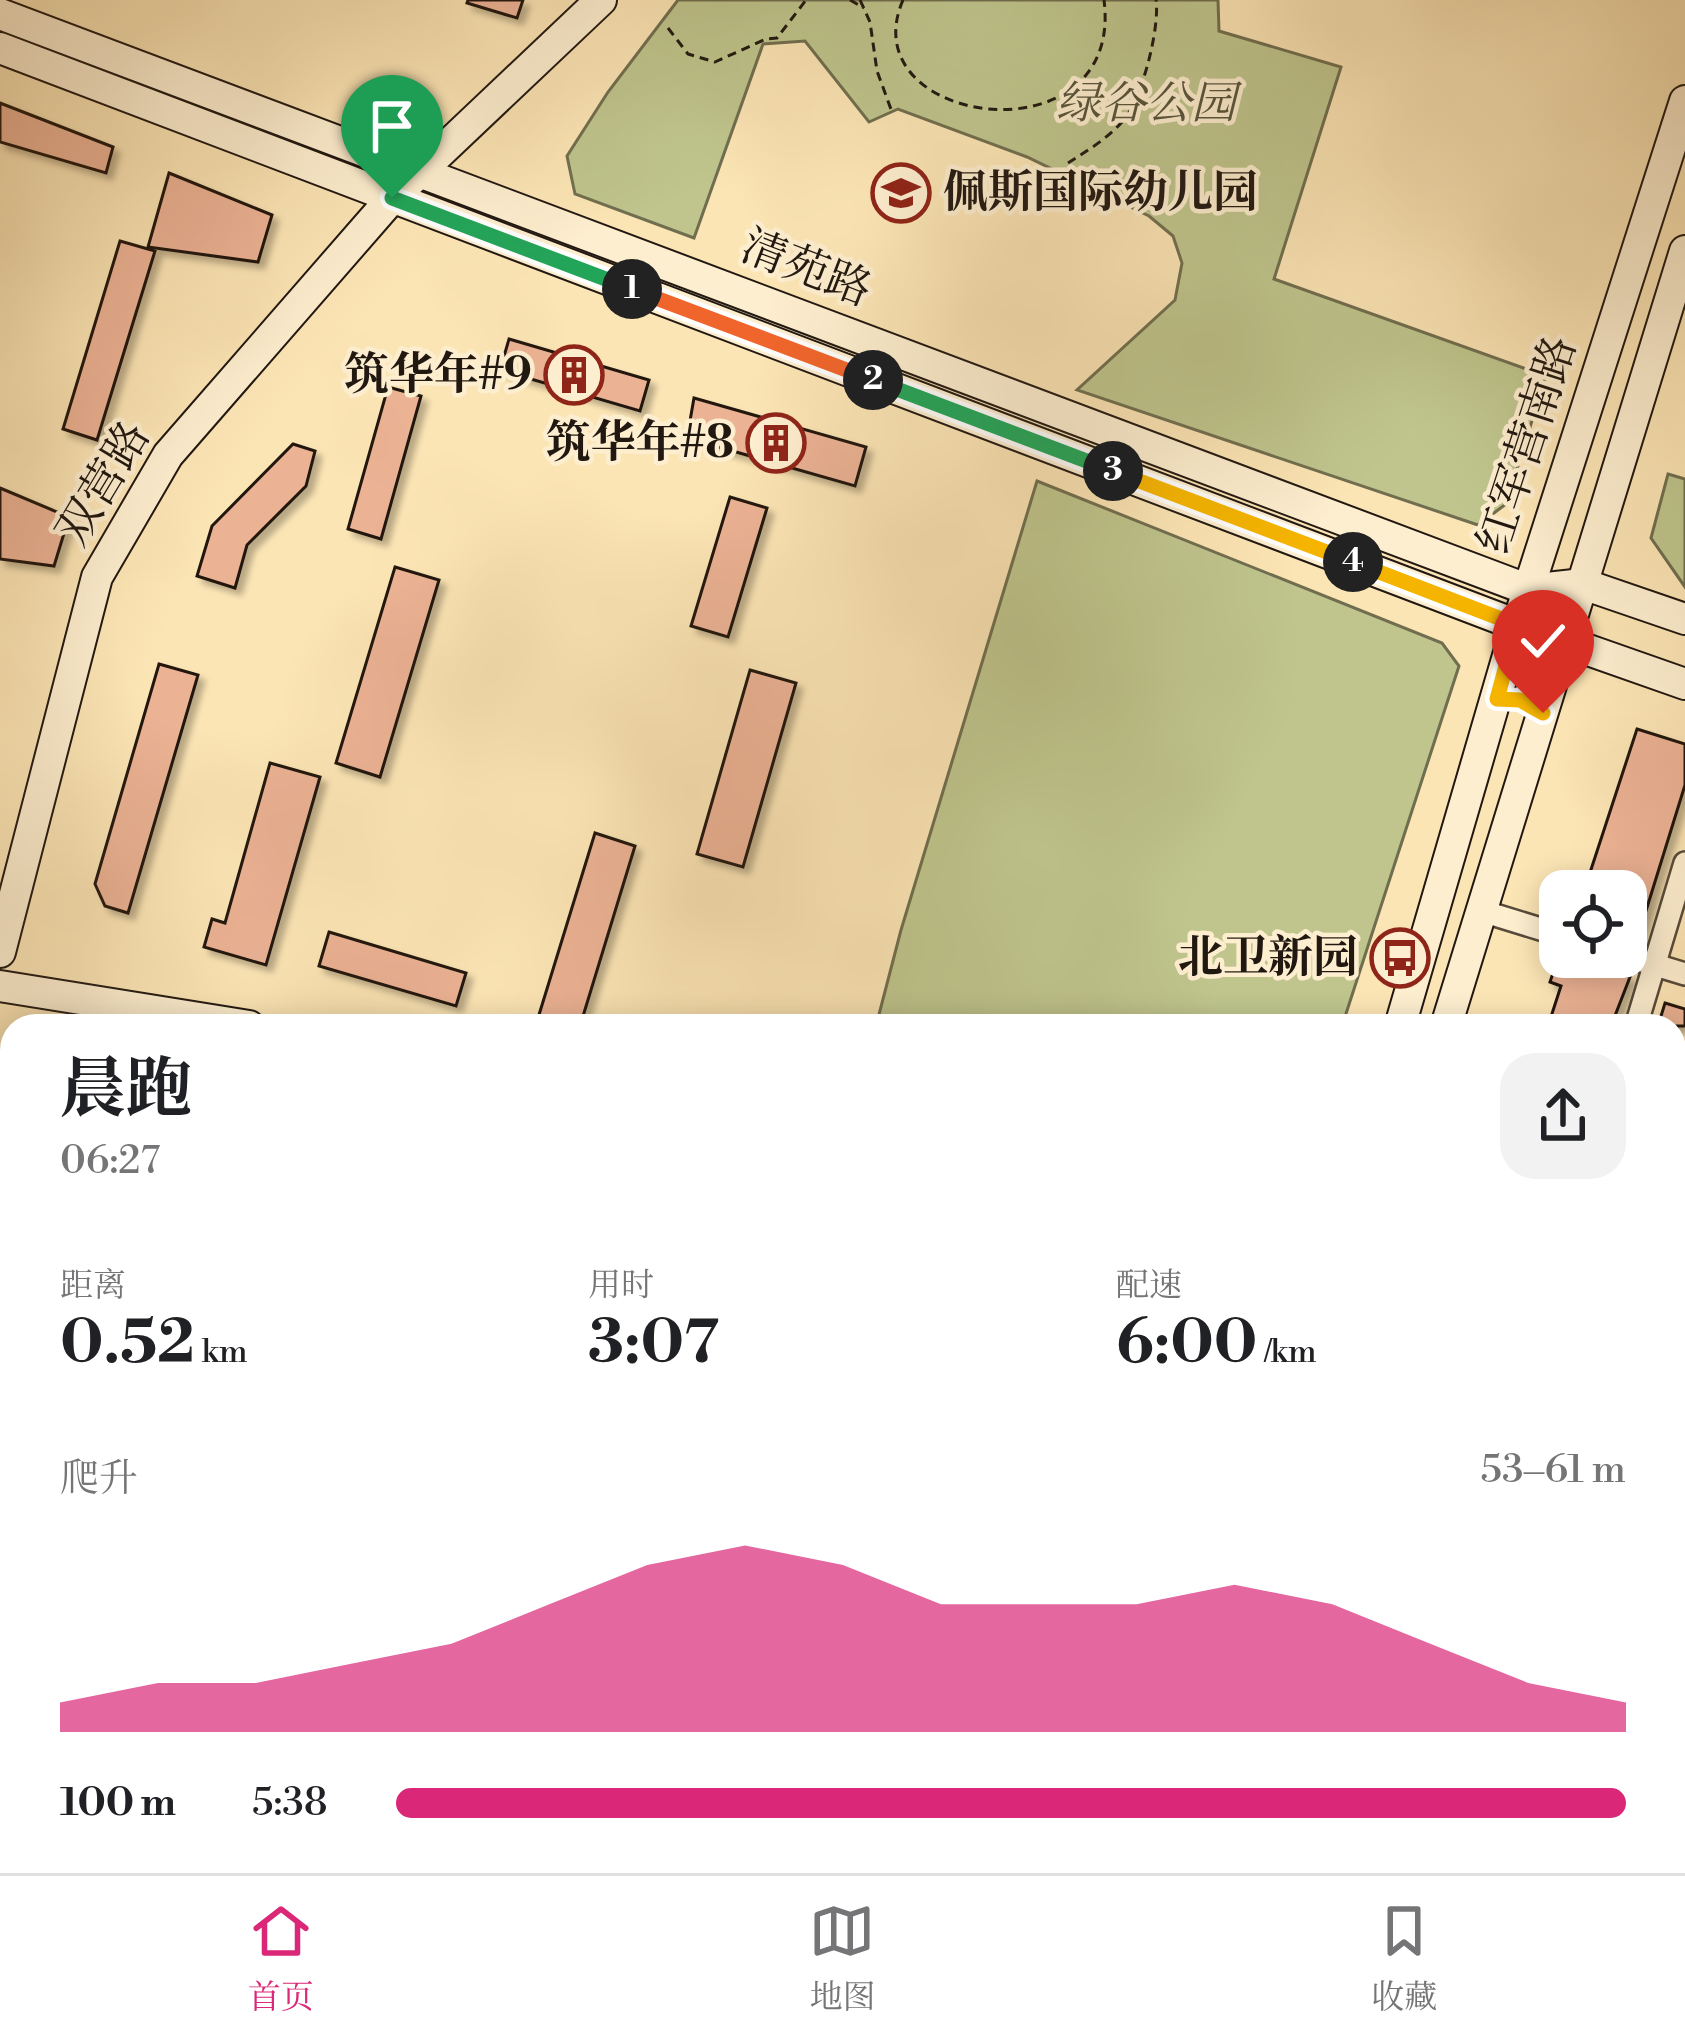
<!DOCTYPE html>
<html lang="zh">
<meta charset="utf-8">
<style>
:root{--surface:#fff;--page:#f2f2f2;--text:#202124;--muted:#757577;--line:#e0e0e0;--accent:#db2777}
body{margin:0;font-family:"Libre Bodoni","Noto Serif SC",serif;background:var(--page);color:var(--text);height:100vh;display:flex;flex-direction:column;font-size:45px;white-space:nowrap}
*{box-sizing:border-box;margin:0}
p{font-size:39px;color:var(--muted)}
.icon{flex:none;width:66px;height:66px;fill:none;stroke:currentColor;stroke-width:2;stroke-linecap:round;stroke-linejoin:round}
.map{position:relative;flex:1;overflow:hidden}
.details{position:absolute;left:0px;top:1014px;width:1686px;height:861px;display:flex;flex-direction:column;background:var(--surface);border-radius:36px 36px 0 0;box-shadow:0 6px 30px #0003}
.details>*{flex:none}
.tools{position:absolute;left:1539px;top:870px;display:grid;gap:24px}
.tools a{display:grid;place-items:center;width:108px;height:108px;border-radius:24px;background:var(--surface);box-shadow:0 6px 30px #0003;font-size:60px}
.pin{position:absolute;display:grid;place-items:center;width:102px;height:102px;color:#fff;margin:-123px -51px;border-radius:50% 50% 50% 0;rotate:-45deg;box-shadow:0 0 12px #0007}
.pin .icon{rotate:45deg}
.km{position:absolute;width:60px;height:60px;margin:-30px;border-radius:50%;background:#222;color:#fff;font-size:33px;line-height:60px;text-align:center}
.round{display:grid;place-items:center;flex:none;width:126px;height:126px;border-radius:36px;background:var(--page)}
.summary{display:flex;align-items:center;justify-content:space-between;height:204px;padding:0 60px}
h1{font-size:66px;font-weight:700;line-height:90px}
.stats{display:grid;grid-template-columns:repeat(3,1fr);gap:18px;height:204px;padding:12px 60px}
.stats div{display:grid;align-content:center}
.stats b{font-size:60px;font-weight:700}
.stats small{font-size:33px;font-weight:400}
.stats p{font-size:33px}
.chart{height:336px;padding:24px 60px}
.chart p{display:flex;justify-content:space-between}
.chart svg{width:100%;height:216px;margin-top:12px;fill:var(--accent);opacity:.7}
ul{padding:0 60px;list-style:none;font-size:39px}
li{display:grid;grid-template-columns:192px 144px 1fr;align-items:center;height:90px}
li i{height:30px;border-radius:15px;background:var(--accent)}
.menu{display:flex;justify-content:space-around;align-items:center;height:168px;border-top:3px solid var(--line);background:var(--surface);font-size:33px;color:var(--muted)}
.menu a{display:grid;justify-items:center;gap:6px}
.menu .active{color:var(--accent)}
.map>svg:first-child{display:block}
</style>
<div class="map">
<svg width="1685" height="1873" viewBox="0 0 1685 1873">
<defs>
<filter id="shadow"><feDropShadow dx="6" dy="6" stdDeviation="3" flood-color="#0004"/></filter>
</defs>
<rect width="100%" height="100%" fill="#fce5b5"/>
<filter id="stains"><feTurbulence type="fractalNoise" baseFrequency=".00167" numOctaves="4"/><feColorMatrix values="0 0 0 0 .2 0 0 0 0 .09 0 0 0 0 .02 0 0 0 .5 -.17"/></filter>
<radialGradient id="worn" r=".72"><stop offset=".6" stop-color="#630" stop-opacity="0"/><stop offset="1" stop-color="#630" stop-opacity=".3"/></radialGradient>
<g fill="#bfc58d" stroke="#706e4f" stroke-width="3">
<path d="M 678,0 L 1218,0 L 1219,31 L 1341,67 L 1274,279 L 1546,376 L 1506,504 L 1478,525 L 1077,390 L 1175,300 L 1182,263 L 1173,236 L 1149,216 L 1027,157 L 898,109 L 869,122 L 805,41 L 763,44 L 694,238 L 575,194 L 567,156 L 608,92 Z"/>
<path d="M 1668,474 L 1685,479 L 1685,587 L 1651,538 Z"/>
<path d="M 1037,481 L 1442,643 L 1459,666 L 1342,1026 L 876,1026 L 901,930 Z"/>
</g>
<g fill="#ebb294" stroke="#211811" stroke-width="3" filter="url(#shadow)">
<path d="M 468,0 L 523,0 L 517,18 L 467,3 Z"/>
<path d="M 0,103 L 113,147 L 106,173 L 0,142 Z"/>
<path d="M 169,173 L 272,215 L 258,262 L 148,247 Z"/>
<path d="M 120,241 L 155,251 L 97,440 L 63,429 Z"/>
<path d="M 509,339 L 649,380 L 640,411 L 500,370 Z"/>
<path d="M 388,387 L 421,396 L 381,539 L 348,529 Z"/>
<path d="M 694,398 L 866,447 L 855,486 L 687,438 Z"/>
<path d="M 293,444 L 315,451 L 306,486 L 247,545 L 235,588 L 197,576 L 212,526 Z"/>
<path d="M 0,488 L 69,517 L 54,566 L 0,559 Z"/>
<path d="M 730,497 L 767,508 L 728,637 L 691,626 Z"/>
<path d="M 395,567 L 439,580 L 380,777 L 336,763 Z"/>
<path d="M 159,664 L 198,675 L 128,913 L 105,906 L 95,884 Z"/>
<path d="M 750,670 L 796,683 L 743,867 L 697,854 Z"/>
<path d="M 1637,729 L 1685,744 L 1685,785 L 1636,943 L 1626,941 L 1626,891 L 1584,891 Z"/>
<path d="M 270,763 L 320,777 L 266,965 L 204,947 L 212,919 L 225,923 Z"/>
<path d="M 595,833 L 635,846 L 580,1026 L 566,1026 L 538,1018 Z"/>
<path d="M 329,932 L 466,973 L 456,1006 L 319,966 Z"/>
<path d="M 1559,955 L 1630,977 L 1611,1026 L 1548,1026 L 1561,986 L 1550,982 Z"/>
<path d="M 1665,1003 L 1685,1009 L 1685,1026 L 1658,1026 Z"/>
</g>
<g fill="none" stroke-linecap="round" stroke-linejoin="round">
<g stroke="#584b3a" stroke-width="15">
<path id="lane" d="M 61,1873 L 63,1863"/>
</g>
<g stroke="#584b3a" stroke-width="26">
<g id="street">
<path d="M 1482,911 L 1560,935"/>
<path d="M 1626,956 L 1685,974"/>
<path d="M 1636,1026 L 1685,863"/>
<path d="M 1674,1176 L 1685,1141"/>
<path d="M 1674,1686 L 1685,1670"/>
<path d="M 1618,1873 L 1621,1863"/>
</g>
</g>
<g stroke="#211811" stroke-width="34">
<g id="secondary">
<path d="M 0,14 L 1529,590 L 1583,584 L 1685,619"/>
<path d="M 0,48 L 1517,625 L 1685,684"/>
<path d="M 0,952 L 97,577 L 168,455 L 392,198 L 601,0"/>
<path d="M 0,986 L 249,1026"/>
<path d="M 1400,1026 L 1517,625 L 1685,101"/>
<path d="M 1446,1026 L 1685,251"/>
<path d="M 0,1789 L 12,1792"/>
<path d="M 455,1863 L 529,1873"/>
<path d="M 1144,1873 L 1147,1863"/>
<path d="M 1191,1873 L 1194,1863"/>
</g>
</g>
<g stroke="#211811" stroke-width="3" stroke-dasharray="9 6" stroke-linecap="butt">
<path d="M 850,0 L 864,8"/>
<path d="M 860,0 L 870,22 L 877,71 L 892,112"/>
<path d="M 903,0 C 848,127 1125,164 1104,0"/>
<path d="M 668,28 L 688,54 L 715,62 L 766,39 L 777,38 L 806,0"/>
<path d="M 1068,163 C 1087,151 1108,138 1123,121 C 1142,99 1160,28 1156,0"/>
</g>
<use href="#lane" stroke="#fdeecf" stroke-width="10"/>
<use href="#street" stroke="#fdeecf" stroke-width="21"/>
<use href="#secondary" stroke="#fdeecf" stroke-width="30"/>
</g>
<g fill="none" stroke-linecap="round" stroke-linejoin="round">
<g stroke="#fff" stroke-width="24">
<path id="split-1" d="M 392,198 L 632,289"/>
</g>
<g stroke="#fff" stroke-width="24">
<path id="split-2" d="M 632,289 L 873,380"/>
</g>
<g stroke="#fff" stroke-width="24">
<path id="split-3" d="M 873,380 L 1113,471"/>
</g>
<g stroke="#fff" stroke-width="24">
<path id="split-4" d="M 1113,471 L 1353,562"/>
</g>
<g stroke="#fff" stroke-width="24">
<path id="split-5" d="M 1353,562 L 1517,625 L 1497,699 L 1520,700 L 1543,713"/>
</g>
<use href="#split-1" stroke="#22a559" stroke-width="15"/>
<use href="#split-2" stroke="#f0652b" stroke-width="15"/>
<use href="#split-3" stroke="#22a559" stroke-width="15"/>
<use href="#split-4" stroke="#f5b400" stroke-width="15"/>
<use href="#split-5" stroke="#f5b400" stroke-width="15"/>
</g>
<defs>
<g id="school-ring" transform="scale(3)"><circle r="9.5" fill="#fdeecf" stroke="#8f2418" stroke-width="1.5"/><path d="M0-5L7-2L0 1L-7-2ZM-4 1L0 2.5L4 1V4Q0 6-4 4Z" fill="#8f2418"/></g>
<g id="building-ring" transform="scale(3)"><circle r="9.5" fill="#fdeecf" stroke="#8f2418" stroke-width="1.5"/><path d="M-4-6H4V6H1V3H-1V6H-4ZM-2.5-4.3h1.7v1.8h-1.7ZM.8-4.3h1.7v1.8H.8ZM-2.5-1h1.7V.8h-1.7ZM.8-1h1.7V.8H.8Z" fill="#8f2418"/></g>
<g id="bus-ring" transform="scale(3)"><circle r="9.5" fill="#fdeecf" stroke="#8f2418" stroke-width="1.5"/><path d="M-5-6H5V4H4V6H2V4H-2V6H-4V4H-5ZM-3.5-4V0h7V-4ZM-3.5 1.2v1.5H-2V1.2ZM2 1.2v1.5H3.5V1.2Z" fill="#8f2418"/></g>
</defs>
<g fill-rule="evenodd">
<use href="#school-ring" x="901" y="193"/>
<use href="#building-ring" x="574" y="375"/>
<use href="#building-ring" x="776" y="443"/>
<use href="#bus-ring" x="1400" y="958"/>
</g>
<g text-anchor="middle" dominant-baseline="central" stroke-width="9" stroke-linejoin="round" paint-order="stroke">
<g font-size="45" font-style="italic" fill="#58553c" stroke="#fdeecf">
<text x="1146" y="104">绿谷公园</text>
</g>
<g font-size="45" font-weight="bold" fill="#211811" stroke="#fdeecf" text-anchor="end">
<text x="943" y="193" text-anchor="start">佩斯国际幼儿园</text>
<text x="532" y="375">筑华年#9</text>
<text x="734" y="443">筑华年#8</text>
<text x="1358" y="958">北卫新园</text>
</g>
<g font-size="45" fill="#211811" stroke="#fdeecf">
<text transform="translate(806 269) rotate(21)">清苑路</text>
<text transform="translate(1528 445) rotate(-72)">红军营南路</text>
<text transform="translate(104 484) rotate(-59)">双营路</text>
</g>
</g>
<rect width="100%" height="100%" filter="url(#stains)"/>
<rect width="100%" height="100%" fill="url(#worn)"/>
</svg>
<div class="tools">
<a><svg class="icon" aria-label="locate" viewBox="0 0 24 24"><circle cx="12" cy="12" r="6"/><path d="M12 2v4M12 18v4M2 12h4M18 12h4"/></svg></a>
</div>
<div class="pin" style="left:392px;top:198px;background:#1e9e55"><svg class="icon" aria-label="arrive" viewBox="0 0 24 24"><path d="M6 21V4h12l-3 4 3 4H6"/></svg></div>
<div class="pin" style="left:1543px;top:713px;background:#d93025"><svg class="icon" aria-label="check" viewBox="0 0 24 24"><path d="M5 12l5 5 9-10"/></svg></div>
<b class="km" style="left:632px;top:289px">1</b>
<b class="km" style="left:873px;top:380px">2</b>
<b class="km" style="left:1113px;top:471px">3</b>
<b class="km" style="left:1353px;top:562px">4</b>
<section class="details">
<div class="summary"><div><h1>晨跑</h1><p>06:27</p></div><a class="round"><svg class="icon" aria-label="share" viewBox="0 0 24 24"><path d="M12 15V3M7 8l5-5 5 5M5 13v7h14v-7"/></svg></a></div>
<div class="stats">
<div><p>距离</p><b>0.52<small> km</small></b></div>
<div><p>用时</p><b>3:07</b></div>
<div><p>配速</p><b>6:00<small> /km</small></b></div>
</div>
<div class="chart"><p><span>爬升</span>53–61 m</p>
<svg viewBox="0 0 160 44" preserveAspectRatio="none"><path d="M0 44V38L10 34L20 34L30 30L40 26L50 18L60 10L70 6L80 10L90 18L100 18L110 18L120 14L130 18L140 26L150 34L160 38V44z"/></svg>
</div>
<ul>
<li><b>100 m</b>5:38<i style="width:100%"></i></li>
</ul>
</section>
</div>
<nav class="menu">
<a class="active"><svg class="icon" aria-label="home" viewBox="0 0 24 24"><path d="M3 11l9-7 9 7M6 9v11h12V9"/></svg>首页</a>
<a><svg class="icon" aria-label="map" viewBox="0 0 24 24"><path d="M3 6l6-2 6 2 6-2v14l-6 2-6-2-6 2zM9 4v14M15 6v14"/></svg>地图</a>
<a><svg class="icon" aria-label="saved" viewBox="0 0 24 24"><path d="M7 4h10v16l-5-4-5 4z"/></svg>收藏</a>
</nav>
